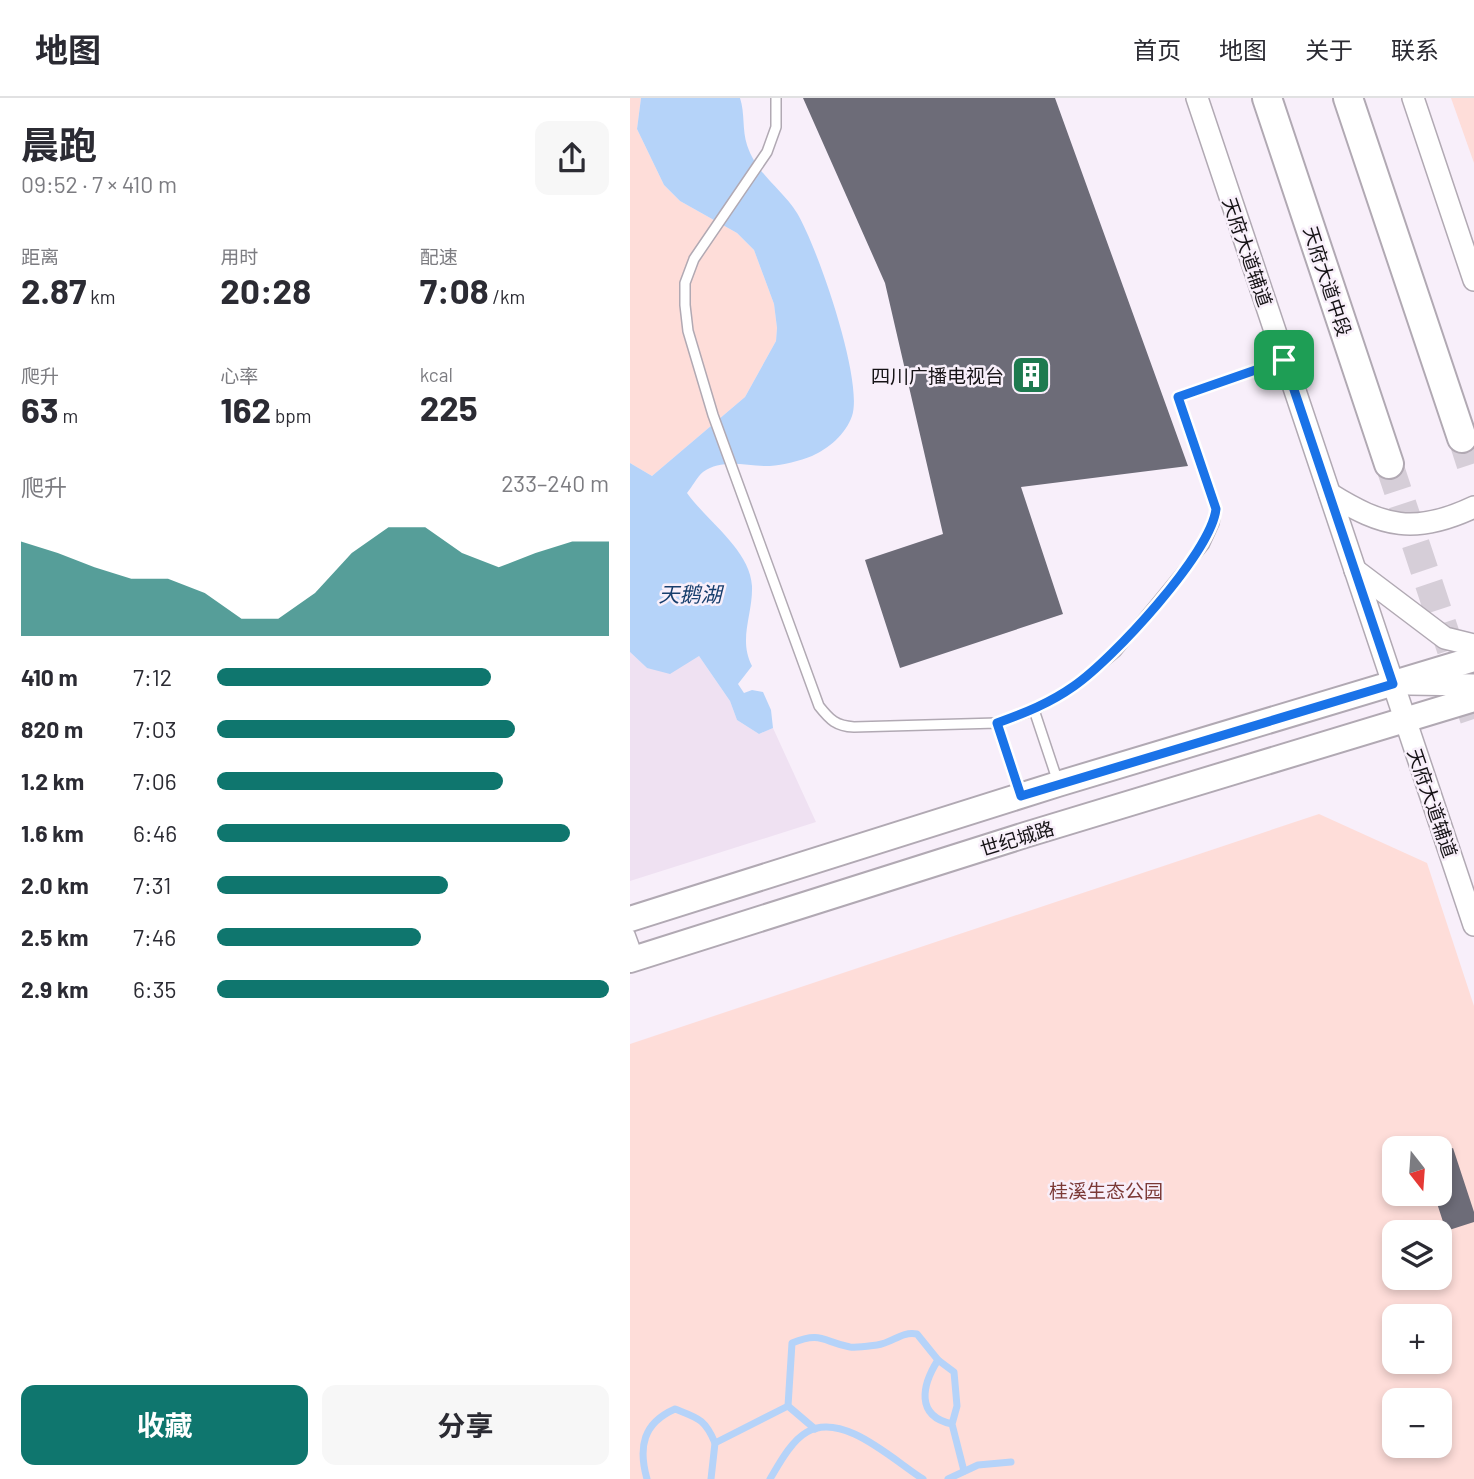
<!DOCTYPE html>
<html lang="zh">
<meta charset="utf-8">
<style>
:root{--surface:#fff;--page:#f7f7f7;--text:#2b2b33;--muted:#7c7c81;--line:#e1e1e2;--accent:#0f766e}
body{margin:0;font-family:Barlow,"Noto Sans SC",sans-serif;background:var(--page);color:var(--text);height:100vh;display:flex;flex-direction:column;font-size:26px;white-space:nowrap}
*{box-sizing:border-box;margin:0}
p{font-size:23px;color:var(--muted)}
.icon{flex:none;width:38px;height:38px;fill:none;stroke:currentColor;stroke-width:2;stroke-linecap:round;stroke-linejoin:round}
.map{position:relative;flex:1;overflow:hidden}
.details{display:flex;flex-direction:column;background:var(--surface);width:630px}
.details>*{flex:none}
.needle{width:46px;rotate:163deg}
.controls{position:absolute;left:752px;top:1038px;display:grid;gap:14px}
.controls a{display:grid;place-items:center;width:70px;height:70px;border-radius:14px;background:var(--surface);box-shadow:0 4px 10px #0003;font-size:35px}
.pin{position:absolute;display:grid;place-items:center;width:60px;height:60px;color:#fff;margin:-30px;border-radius:14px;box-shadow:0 4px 10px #0006}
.round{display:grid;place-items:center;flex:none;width:74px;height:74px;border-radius:14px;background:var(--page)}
.head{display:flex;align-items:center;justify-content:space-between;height:119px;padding:0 21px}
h1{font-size:38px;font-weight:700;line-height:52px}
.metrics{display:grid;grid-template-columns:repeat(3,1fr);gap:10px;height:119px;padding:7px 21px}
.metrics div{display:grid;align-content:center}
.metrics b{font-size:35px;font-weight:700}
.metrics small{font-size:19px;font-weight:400}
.metrics p{font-size:19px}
.chart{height:196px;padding:14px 21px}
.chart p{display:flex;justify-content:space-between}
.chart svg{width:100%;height:126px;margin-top:7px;fill:var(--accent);opacity:.7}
.cta{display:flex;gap:14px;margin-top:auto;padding:14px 21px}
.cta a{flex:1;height:80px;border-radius:14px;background:var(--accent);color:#fff;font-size:28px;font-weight:700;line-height:80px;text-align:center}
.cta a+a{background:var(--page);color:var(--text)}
ul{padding:0 21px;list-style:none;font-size:23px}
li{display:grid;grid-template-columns:112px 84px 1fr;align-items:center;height:52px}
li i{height:18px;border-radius:9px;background:var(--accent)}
header{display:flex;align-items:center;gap:42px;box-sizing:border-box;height:98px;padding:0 35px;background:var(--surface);border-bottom:2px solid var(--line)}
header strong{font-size:33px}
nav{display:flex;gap:38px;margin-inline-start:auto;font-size:24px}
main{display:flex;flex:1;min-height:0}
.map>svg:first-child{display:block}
</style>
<header>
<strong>地图</strong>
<nav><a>首页</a><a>地图</a><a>关于</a><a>联系</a></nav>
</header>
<main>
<section class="details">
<div class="head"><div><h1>晨跑</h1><p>09:52 · 7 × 410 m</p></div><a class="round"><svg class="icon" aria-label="share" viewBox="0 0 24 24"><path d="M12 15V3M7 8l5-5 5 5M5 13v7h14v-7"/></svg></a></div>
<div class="metrics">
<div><p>距离</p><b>2.87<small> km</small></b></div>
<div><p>用时</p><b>20:28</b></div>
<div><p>配速</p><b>7:08<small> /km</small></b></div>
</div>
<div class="metrics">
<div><p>爬升</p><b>63<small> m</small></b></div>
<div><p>心率</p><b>162<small> bpm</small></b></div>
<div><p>kcal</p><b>225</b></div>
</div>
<div class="chart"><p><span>爬升</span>233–240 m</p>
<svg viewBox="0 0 160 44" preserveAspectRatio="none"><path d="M0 44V11L10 15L20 20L30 24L40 24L50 29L60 38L70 38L80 29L90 15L100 6L110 6L120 15L130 20L140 15L150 11L160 11V44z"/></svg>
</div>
<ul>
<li><b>410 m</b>7:12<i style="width:70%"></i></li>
<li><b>820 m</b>7:03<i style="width:76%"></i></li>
<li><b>1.2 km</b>7:06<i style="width:73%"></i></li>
<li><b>1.6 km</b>6:46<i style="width:90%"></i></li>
<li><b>2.0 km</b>7:31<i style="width:59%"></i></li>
<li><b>2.5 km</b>7:46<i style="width:52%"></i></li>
<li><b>2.9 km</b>6:35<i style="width:100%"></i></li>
</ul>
<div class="cta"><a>收藏</a><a>分享</a></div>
</section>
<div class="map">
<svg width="844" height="1381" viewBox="0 0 844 1381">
<rect width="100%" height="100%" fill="#f8effa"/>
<path fill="#efe1f2" d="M 0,554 L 17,570 L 69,558 L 100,603 L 107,622 L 129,636 L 143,630 L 186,724 L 0,783 Z"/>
<g fill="#feddd9" fill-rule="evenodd">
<path d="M 0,0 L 11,0 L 7,31 L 34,87 L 50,103 L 107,135 L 124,152 L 144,206 L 147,230 L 146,243 L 115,299 L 22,378 L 0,365 Z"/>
<path d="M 821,0 L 844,0 L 844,65 Z"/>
<path d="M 689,716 L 797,765 L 844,908 L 844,1381 L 0,1381 L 0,946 ZM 765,1050 L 810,1050 L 810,1096 L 765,1096 ZM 765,1134 L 810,1134 L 810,1180 L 765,1180 ZM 765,1218 L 810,1218 L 810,1264 L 765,1264 ZM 765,1302 L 810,1302 L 810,1348 L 765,1348 Z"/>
</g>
<path fill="#b5d3f9" d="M 11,0 L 110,0 C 115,15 112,32 117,47 C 127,77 151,90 167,115 C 187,148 234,283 222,318 C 216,336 198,351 182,358 C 170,363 153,367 140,368 C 118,369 94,359 73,374 C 67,379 62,389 57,395 C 77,423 120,452 122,488 C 123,517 108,541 122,568 L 108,586 L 114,595 L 122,592 L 133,594 L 141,612 L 143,630 L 129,636 L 107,622 L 100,603 L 69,558 L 40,576 L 17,570 L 0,554 L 0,365 L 22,378 L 115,299 L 146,243 L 147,230 L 144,206 L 124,152 L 107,135 L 50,103 L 34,87 L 7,31 Z"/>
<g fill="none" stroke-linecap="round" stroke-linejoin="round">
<g stroke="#b5d3f9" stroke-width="7">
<path d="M 322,1326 C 285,1318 292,1287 308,1262 L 324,1274 L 327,1308 L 322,1326 L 334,1373"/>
<path d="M 185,1331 L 158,1308 L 162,1245 C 192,1233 193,1244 220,1249 C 227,1250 239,1248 247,1247 C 263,1245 271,1233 287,1236 L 308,1262"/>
<path d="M 17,1381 C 8,1349 13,1325 45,1311 C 68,1320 75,1321 85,1345"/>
<path d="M 81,1381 L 85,1345 L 158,1308"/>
<path d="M 140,1381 C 149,1366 161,1343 177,1334 C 213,1313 264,1363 293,1381"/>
<path d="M 318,1381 L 348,1367 L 381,1364"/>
</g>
</g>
<g fill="#6d6c78">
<path d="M 173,0 L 425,0 L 558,368 L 391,389 L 433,516 L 270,570 L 235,462 L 313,436 L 255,185 Z"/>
<path d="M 823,1050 L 844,1114 L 844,1124 L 816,1133 L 804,1096 L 810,1096 L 810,1055 Z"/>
</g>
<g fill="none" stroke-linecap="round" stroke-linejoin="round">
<g stroke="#d6ced8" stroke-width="28" stroke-dasharray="28 14" stroke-linecap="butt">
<path d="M 832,340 L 844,377"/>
<path d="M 759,366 L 844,621"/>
</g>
<g stroke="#b1a9b3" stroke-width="12">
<g id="service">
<path d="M 146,0 L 146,29 L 137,54 L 64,161 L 55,185 L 55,207 L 58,233 L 83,317 L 189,608 C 200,622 206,628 224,629 L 367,625 L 390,697"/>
<path d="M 367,625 L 404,612"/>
<path d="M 428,684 L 404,612 L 445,588 L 486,554 L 574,447 L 584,425 L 586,411 L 548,299 L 654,262"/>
<path d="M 0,836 L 8,858"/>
</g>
</g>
<g stroke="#b1a9b3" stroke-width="24">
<g id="tertiary">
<path d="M 567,0 L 844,827"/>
<path d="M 783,0 L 844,182"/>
<path d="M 700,396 C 753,429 785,437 844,409"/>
<path d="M 725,472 L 815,540 L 844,547"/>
<path d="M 779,586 L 844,587"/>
</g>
</g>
<g stroke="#b1a9b3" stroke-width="28">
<g id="secondary">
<path d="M 0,821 L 428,686 L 844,561"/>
<path d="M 0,862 L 395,737 L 844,601"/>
</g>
</g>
<g stroke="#b1a9b3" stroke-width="32">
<g id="primary">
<path d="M 637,0 L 759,366"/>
<path d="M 718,0 L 832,340"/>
</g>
</g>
<use href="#service" stroke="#fff" stroke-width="9"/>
<use href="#tertiary" stroke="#fff" stroke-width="21"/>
<use href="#secondary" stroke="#fff" stroke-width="24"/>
<use href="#primary" stroke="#fff" stroke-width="28"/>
</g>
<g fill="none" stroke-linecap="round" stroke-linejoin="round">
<g stroke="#fff" stroke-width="14">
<path id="route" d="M 654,262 L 763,586 L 391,698 L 367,625 C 395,615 420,605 444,588 C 482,562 581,455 586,411 L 548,299 Z"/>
</g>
<use href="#route" stroke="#1a73e8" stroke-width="9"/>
</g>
<defs>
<g id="building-square" transform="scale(2.0125)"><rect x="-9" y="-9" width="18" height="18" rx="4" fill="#1e7a4f" stroke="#f8effa"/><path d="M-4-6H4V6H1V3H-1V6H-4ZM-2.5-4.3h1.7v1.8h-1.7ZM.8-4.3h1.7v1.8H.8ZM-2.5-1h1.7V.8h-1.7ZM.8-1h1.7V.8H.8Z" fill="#fff"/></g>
</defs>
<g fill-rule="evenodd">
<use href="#building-square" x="401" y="277"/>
</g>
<g text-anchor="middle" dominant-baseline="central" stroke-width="5" stroke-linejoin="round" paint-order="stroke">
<g font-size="19" fill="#161316" stroke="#f8effa">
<text transform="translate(618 154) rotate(71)">天府大道辅道</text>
<text transform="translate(698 183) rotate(72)">天府大道中段</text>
<text transform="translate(803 705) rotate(71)">天府大道辅道</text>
<text transform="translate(387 740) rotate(-17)">世纪城路</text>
</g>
<g font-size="19" fill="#161316" stroke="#f8effa" text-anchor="end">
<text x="374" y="277">四川广播电视台</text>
</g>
<g font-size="19" fill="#7b3936" stroke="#f8effa">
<text x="476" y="1092">桂溪生态公园</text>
</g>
<g font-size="21" font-style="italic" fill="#173e6d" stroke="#f8effa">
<text x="60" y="495">天鹅湖</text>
</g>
</g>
</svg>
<div class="controls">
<a><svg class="needle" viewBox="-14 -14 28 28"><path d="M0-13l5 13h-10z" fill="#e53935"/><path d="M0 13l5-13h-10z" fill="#7c7c81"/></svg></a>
<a><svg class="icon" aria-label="layers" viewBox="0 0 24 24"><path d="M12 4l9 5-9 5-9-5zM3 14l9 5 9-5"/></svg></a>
<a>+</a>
<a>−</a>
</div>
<div class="pin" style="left:654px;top:262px;background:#1e9e55"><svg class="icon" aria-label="arrive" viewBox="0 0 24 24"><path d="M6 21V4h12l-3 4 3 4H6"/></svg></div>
</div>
</main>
